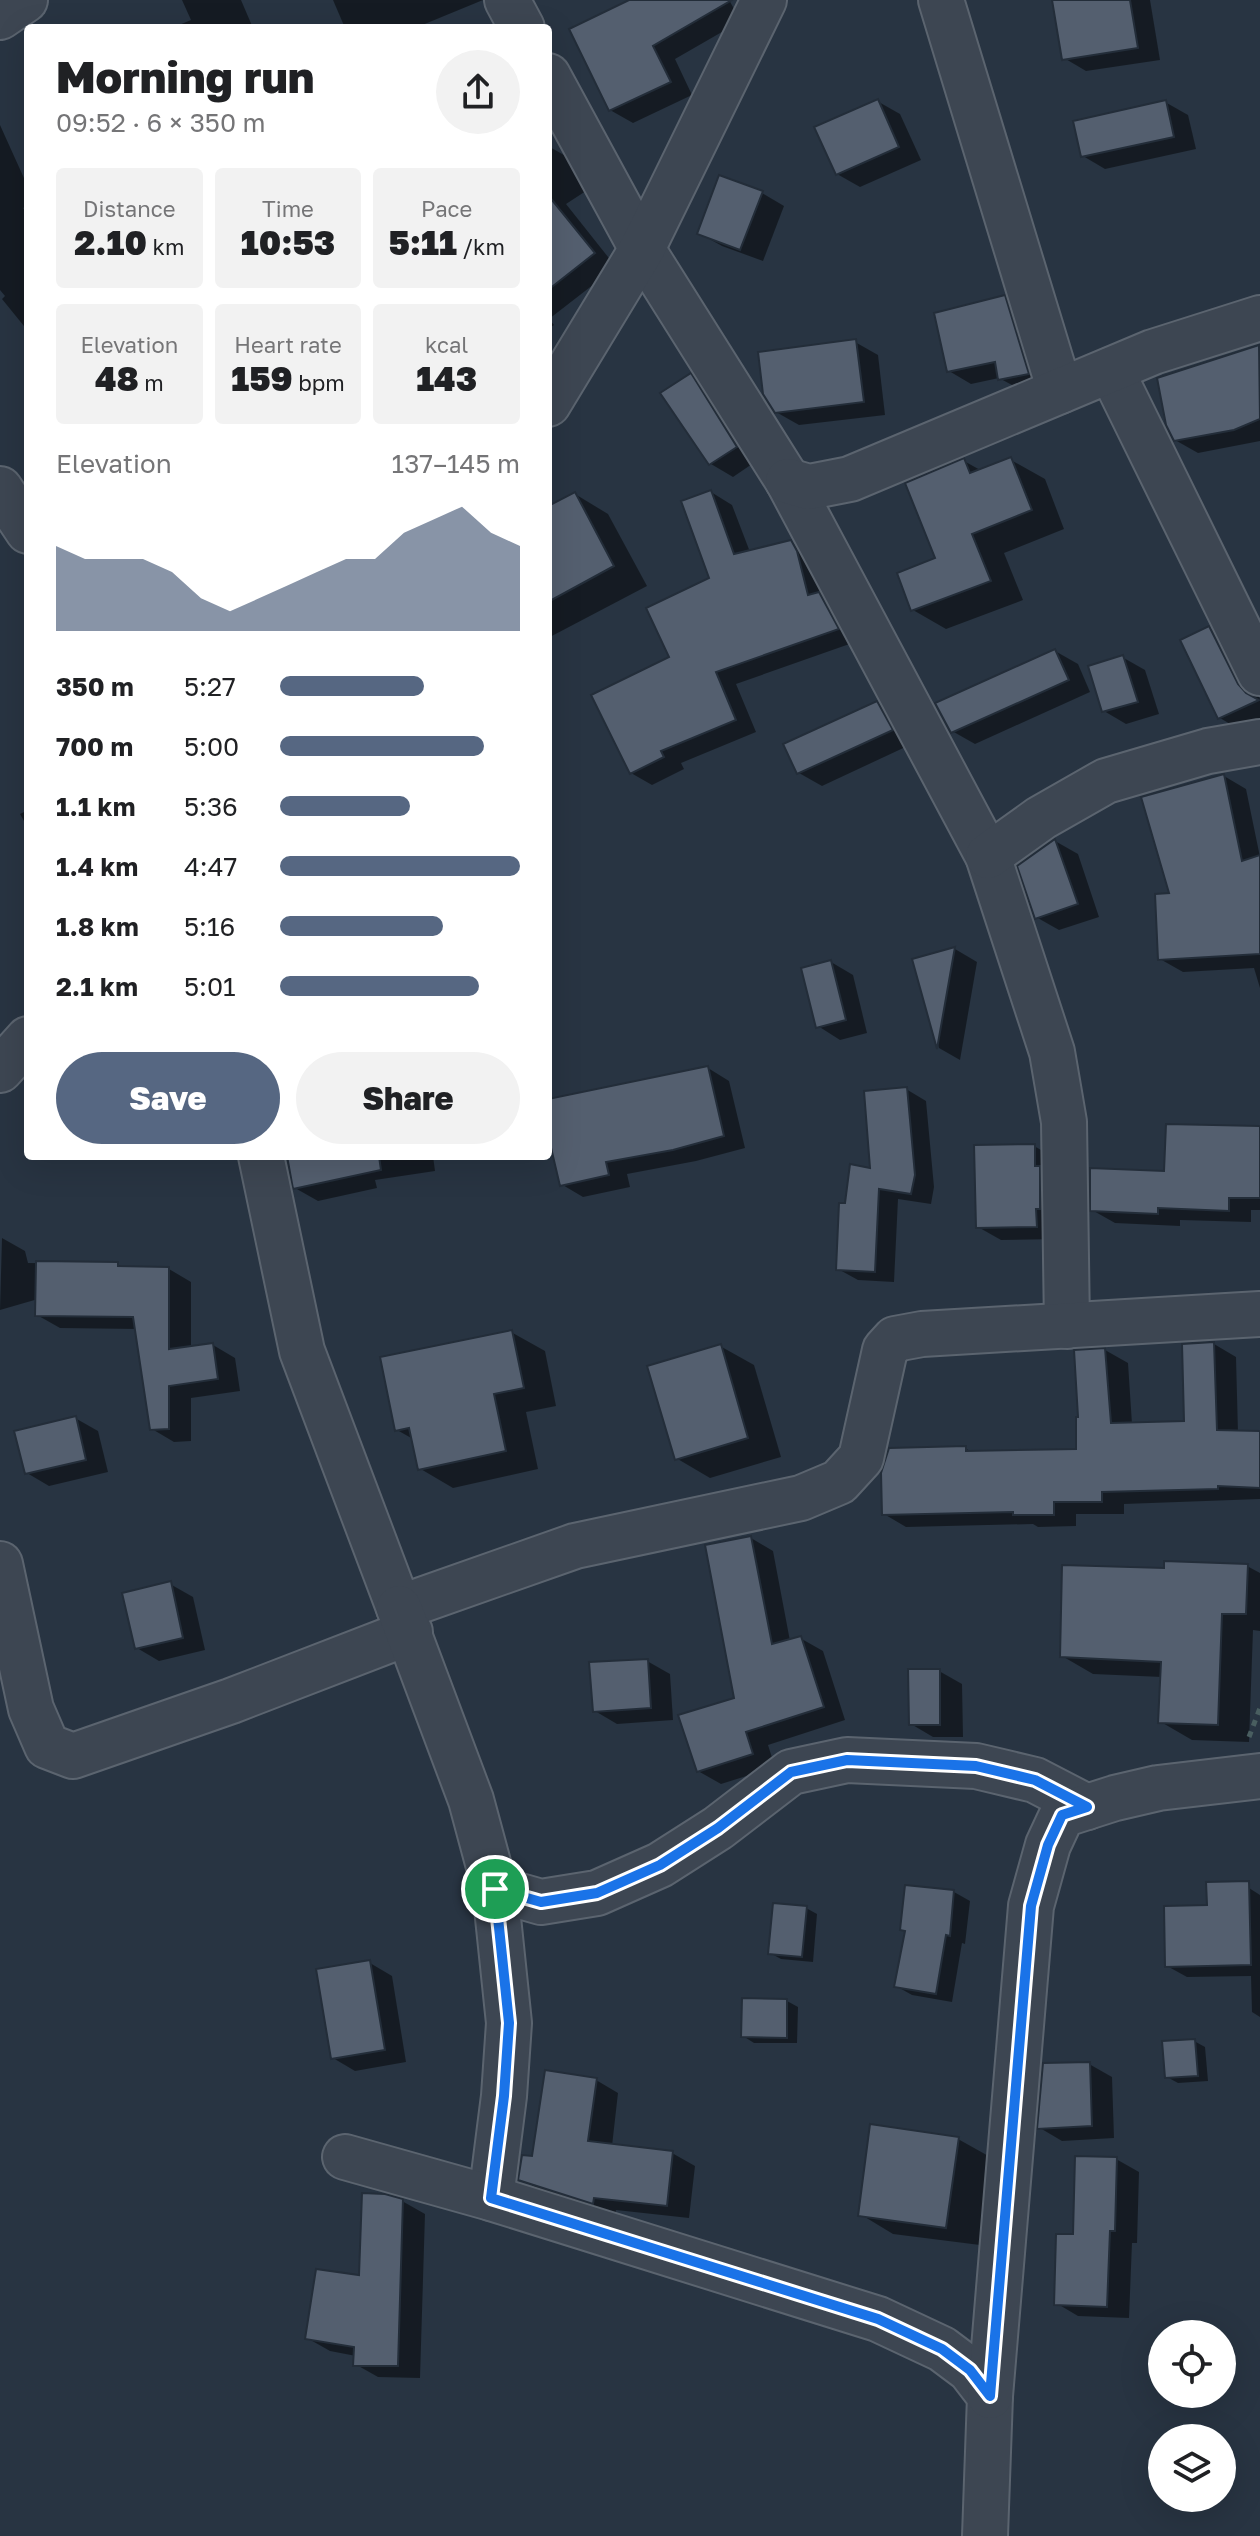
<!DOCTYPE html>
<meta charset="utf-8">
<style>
:root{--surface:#fff;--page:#f2f2f2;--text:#202124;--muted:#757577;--accent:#566782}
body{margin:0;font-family:"Golos Text",sans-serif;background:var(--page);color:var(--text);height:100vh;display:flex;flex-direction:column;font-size:30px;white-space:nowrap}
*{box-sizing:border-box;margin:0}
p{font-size:26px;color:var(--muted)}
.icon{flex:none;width:44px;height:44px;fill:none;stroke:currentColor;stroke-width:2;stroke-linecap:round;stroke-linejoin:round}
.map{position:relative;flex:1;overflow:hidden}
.side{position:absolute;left:24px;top:24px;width:528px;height:1136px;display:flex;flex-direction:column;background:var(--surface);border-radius:8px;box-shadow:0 8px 32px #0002}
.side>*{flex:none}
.controls{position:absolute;left:1148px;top:2320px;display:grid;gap:16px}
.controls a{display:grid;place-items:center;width:88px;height:88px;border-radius:50%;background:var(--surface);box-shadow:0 8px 32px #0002;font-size:40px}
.pin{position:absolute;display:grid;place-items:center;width:68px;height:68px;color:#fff;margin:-34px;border:4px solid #fff;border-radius:50%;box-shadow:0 2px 8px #0007}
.round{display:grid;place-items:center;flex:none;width:84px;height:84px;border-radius:42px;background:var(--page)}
.head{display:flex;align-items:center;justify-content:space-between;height:136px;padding:0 32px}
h1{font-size:44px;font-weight:800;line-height:60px}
.figures{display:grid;grid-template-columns:repeat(3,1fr);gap:12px;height:136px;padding:8px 32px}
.figures div{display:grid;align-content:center;border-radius:8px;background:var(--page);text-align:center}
.figures b{font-size:34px;font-weight:800}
.figures small{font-size:22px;font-weight:400}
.figures p{font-size:22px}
.chart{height:224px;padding:16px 32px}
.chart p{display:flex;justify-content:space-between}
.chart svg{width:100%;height:144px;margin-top:8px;fill:var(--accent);opacity:.7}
.button{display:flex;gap:16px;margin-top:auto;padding:16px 32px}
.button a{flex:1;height:92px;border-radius:48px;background:var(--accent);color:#fff;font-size:32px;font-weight:800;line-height:92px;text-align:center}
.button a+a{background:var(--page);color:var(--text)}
ul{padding:0 32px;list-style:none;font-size:26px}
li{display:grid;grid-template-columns:128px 96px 1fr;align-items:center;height:60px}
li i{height:20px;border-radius:10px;background:var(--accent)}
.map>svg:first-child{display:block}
</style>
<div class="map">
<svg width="1260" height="2536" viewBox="0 0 1260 2536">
<rect width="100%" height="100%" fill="#283442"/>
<g fill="#0007">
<path d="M 182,0 L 241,0 L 253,28 L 172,28 L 191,20 Z"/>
<path d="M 333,0 L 483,0 L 415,28 L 345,28 Z"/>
<path d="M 634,0 L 729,0 L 741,21 L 675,59 L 692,95 L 633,123 L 610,110 Z"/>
<path d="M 1054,0 L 1150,0 L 1160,60 L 1086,71 L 1064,58 Z"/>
<path d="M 877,101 L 900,114 L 921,160 L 860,187 L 837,174 Z"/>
<path d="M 1165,102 L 1188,115 L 1196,149 L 1105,169 L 1083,156 Z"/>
<path d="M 0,125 L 28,187 L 28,206 L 23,208 L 28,213 L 28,331 L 2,299 L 5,296 L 0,290 Z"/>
<path d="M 548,146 L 571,159 L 589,189 L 566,204 L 616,267 L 549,319 L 554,325 L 548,329 Z"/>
<path d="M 762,193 L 784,206 L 763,261 L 722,246 L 699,233 Z"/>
<path d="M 1004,297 L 1027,310 L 1050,386 L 1023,391 L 999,378 L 971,384 L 949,371 Z"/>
<path d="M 855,342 L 878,355 L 885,415 L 799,425 L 776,412 Z"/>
<path d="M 1260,346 L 1260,441 L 1198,453 L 1175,440 L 1159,379 Z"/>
<path d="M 691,376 L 713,389 L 758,460 L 733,477 L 711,464 Z"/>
<path d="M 1011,460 L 1045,479 L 1064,529 L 1004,553 L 1023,600 L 946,629 L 913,610 L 937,560 L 964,461 L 982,471 Z"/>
<path d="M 711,492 L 732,505 L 750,552 L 791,542 L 812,554 L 858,641 L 736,684 L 756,732 L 681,763 L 684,769 L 652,785 L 631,773 L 672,658 L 711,579 Z"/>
<path d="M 575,494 L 608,514 L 647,586 L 548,638 L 548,509 Z"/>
<path d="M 1209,628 L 1232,642 L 1260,699 L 1260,722 L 1242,731 L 1220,718 Z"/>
<path d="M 1055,651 L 1078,664 L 1090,692 L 975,744 L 952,731 Z"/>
<path d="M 1122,657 L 1145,670 L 1159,714 L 1126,724 L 1104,711 Z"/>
<path d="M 877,703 L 899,716 L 914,743 L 822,786 L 799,773 Z"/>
<path d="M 1224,776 L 1246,789 L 1260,857 L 1260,988 L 1254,968 L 1183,972 L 1160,959 L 1171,895 Z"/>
<path d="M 28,810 L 28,828 L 20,814 Z"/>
<path d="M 1055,841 L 1078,854 L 1099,917 L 1059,930 L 1036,917 Z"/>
<path d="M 955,949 L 977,962 L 960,1060 L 939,1048 L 914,960 Z"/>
<path d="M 831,962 L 853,975 L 867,1033 L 840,1040 L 818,1026 Z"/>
<path d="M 708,1068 L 729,1081 L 745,1148 L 696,1161 L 627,1174 L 630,1187 L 583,1197 L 561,1184 L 548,1126 L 548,1101 Z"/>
<path d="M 906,1089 L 926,1101 L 934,1187 L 931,1204 L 898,1199 L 894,1282 L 858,1280 L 838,1269 L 847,1206 L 873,1170 Z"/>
<path d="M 1260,1128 L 1260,1210 L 1251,1210 L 1251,1222 L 1180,1220 L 1180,1226 L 1115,1223 L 1092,1210 Z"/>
<path d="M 1034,1146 L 1057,1159 L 1059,1239 L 1001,1240 L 978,1227 Z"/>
<path d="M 288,1156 L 433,1156 L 435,1171 L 375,1180 L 377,1188 L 318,1201 L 295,1188 Z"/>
<path d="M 2,1238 L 25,1251 L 28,1263 L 117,1264 L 124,1268 L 169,1269 L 191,1282 L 191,1348 L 213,1345 L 235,1358 L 240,1391 L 191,1398 L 191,1441 L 174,1442 L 152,1429 L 137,1329 L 60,1328 L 37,1315 L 38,1299 L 0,1310 Z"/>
<path d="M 511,1332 L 545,1351 L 556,1406 L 526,1412 L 538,1469 L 453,1488 L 419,1468 L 413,1439 L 397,1430 Z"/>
<path d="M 1214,1344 L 1236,1357 L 1238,1433 L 1260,1433 L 1260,1499 L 1124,1504 L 1124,1514 L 1076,1514 L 1076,1526 L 1038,1527 L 1033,1524 L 906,1527 L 884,1514 L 965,1448 L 973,1453 L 1078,1451 L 1105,1350 L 1128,1363 L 1132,1424 L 1186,1423 Z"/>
<path d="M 720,1346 L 754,1365 L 781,1457 L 710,1478 L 676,1458 Z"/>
<path d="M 75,1418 L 98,1431 L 108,1472 L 49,1486 L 27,1473 Z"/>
<path d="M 751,1538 L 773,1551 L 790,1641 L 800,1638 L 823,1651 L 845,1720 L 768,1745 L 775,1767 L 721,1784 L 698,1771 L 736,1699 Z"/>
<path d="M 1247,1566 L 1260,1573 L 1260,1631 L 1253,1630 L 1249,1742 L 1192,1740 L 1161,1722 L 1162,1677 L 1093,1674 L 1062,1656 L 1166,1570 Z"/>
<path d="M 170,1584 L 193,1597 L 205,1650 L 159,1661 L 137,1648 Z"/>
<path d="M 647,1661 L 670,1674 L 673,1720 L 617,1724 L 595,1711 Z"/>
<path d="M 939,1671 L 962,1684 L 963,1737 L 933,1737 L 911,1724 Z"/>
<path d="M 1249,1888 L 1260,1895 L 1260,2017 L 1252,2012 L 1251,1976 L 1187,1977 L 1167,1966 L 1209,1907 Z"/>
<path d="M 954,1892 L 970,1901 L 965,1944 L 962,1943 L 952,2002 L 912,1995 L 896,1986 L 907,1932 Z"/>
<path d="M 806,1908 L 817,1914 L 813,1962 L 781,1959 L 770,1953 Z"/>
<path d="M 370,1963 L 392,1976 L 406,2062 L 355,2071 L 333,2058 Z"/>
<path d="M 787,2001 L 798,2007 L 797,2043 L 754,2043 L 743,2036 Z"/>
<path d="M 1194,2041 L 1205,2047 L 1208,2081 L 1178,2083 L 1167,2077 Z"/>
<path d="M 1089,2064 L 1112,2077 L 1114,2138 L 1062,2141 L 1040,2128 Z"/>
<path d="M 596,2080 L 618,2093 L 612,2146 L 672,2153 L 695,2166 L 689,2218 L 616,2210 L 615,2215 L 543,2192 L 521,2179 Z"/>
<path d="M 958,2139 L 992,2158 L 980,2245 L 893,2234 L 860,2214 Z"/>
<path d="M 1116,2159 L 1139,2172 L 1137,2243 L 1132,2243 L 1129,2318 L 1078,2316 L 1056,2303 L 1075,2236 Z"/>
<path d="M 402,2201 L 425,2214 L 420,2378 L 378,2377 L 355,2364 L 356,2356 L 330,2351 L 307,2338 L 361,2278 Z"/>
</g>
<g fill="#545f6f" stroke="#232d39" stroke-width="2">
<path d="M 629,0 L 732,0 L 653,46 L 671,82 L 609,111 L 569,29 Z"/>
<path d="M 1052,0 L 1130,0 L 1138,48 L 1062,60 Z"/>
<path d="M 878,99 L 899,147 L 836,175 L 814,127 Z"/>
<path d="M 1166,100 L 1174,137 L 1081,157 L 1073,121 Z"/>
<path d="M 719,175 L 763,191 L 740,250 L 697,234 Z"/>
<path d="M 548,195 L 595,253 L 548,290 Z"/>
<path d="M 1005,295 L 1029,374 L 998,380 L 995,362 L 947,372 L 934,313 Z"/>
<path d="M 856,339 L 864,402 L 775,413 L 763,394 L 758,352 Z"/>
<path d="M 1259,345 L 1260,419 L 1234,430 L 1174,441 L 1166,425 L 1157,378 Z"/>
<path d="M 691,373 L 737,447 L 709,465 L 660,393 Z"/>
<path d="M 1011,457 L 1032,510 L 972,534 L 991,581 L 911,611 L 897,573 L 935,558 L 905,483 L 964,458 L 970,473 Z"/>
<path d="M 711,490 L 734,554 L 791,540 L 797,551 L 808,595 L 819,592 L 839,629 L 716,672 L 736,720 L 661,751 L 664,757 L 630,774 L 591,695 L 669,657 L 646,608 L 709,578 L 681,501 Z"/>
<path d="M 575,492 L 614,566 L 548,602 L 548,506 Z"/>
<path d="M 1209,626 L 1238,684 L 1246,693 L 1259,700 L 1218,719 L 1180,640 Z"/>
<path d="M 1055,649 L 1069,680 L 951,733 L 935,703 Z"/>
<path d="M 1123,655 L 1138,702 L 1102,712 L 1088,666 Z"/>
<path d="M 877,701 L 893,730 L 797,774 L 783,744 Z"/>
<path d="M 1224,774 L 1242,861 L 1260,855 L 1260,954 L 1158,960 L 1155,894 L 1169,893 L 1141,797 Z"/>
<path d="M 1055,839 L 1078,904 L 1035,919 L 1017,866 Z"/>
<path d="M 955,947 L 937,1049 L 912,959 Z"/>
<path d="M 831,960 L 846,1020 L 816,1028 L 801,968 Z"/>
<path d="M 708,1066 L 724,1136 L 673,1150 L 606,1162 L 609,1175 L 560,1186 L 548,1135 L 548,1099 Z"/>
<path d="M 907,1087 L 915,1175 L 911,1194 L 879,1189 L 875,1272 L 836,1270 L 839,1203 L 845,1203 L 850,1164 L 870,1168 L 864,1091 Z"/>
<path d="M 1166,1124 L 1260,1126 L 1260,1198 L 1229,1198 L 1229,1211 L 1158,1208 L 1158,1214 L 1090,1211 L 1090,1168 L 1164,1171 Z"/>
<path d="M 1035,1144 L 1035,1166 L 1040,1166 L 1040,1209 L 1036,1209 L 1037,1227 L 976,1228 L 974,1145 Z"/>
<path d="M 287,1156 L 379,1156 L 381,1170 L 293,1189 Z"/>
<path d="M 36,1261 L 118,1262 L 118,1266 L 169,1267 L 169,1349 L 213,1343 L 218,1379 L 169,1386 L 169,1429 L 150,1430 L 133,1317 L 35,1316 Z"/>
<path d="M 512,1330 L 524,1388 L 494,1394 L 506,1451 L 418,1470 L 409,1428 L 395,1431 L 380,1357 Z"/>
<path d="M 1214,1342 L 1217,1430 L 1260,1431 L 1260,1488 L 1218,1486 L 1218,1489 L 1102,1492 L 1102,1502 L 1054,1502 L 1054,1515 L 1013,1515 L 1013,1512 L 882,1515 L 881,1473 L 889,1448 L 966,1446 L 966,1451 L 1076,1449 L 1076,1417 L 1078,1417 L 1074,1350 L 1105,1348 L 1111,1423 L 1184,1421 L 1182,1344 Z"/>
<path d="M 721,1344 L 748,1438 L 675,1460 L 647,1366 Z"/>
<path d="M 76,1416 L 86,1460 L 25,1474 L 14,1431 Z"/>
<path d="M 751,1536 L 772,1644 L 801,1636 L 824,1707 L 746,1732 L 753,1754 L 697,1772 L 678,1715 L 734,1698 L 705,1545 Z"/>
<path d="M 1164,1561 L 1248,1564 L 1246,1614 L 1222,1614 L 1218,1725 L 1158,1723 L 1161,1662 L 1060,1657 L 1062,1565 L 1164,1568 Z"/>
<path d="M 171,1581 L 183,1638 L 135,1649 L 122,1593 Z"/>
<path d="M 648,1659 L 651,1708 L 593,1712 L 589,1662 Z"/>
<path d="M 908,1669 L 940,1669 L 940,1725 L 909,1725 Z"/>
<path d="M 1249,1881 L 1251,1965 L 1165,1967 L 1164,1906 L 1207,1905 L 1206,1882 Z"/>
<path d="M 905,1885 L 954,1890 L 950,1936 L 946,1935 L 936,1994 L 894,1987 L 905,1931 L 900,1930 Z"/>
<path d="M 773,1903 L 807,1906 L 802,1957 L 768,1954 Z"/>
<path d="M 370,1960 L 385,2050 L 331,2059 L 316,1969 Z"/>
<path d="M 742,1998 L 787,1999 L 787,2038 L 741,2037 Z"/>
<path d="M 1195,2039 L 1198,2076 L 1165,2078 L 1162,2041 Z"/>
<path d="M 1090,2062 L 1092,2126 L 1037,2129 L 1043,2063 Z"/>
<path d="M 545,2070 L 597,2078 L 588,2141 L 673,2151 L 667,2206 L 594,2198 L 593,2204 L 518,2180 L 522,2155 L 532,2156 Z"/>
<path d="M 870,2124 L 959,2137 L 946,2228 L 858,2216 Z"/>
<path d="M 1075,2156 L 1117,2157 L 1115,2231 L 1110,2231 L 1107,2307 L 1054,2305 L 1056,2234 L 1073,2234 Z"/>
<path d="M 362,2193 L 385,2194 L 403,2199 L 398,2366 L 353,2366 L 354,2347 L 305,2339 L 316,2269 L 359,2275 Z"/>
</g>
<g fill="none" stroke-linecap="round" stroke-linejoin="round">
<g stroke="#5b646f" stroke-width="48">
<g id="minor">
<path d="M 507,0 L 522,28"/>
<path d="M 941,0 L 1060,391"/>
<path d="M 0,17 L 25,0"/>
<path d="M 548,76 L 642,249 L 788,481 L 988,856 L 1052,1052 L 1064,1122 L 1067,1326"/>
<path d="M 1111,370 L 1260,673"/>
<path d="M 548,404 L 642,249 L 764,0"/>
<path d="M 788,481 L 809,487 L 850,479 L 1153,352 L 1260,318"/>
<path d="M 0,489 L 28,531"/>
<path d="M 988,856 L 1041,818 L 1106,781 L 1208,751 L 1260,742"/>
<path d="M 0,1070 L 28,1039"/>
<path d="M 261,1156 L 302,1351 L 399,1608 L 575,1546 L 801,1498 L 839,1482 L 861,1458 L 885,1350 L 895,1339 L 922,1334 L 1260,1314"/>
<path d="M 0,1564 L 31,1709 L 47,1746 L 73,1756 L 231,1701 L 410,1632"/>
<path d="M 399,1608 L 471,1800 L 495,1889 L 509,2023 L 504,2096 L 491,2198"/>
<path d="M 495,1889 L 541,1902 L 597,1893 L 660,1865 L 718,1828 L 791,1772 L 847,1760 L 976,1766 L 1035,1780 L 1087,1807"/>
<path d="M 345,2157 L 491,2198 L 878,2319 L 942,2349 L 970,2370 L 990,2396 L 985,2536"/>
<path d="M 990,2396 L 1031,1906 L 1048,1845 L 1062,1815 L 1115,1798 L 1158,1788 L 1260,1776"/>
</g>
</g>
<path stroke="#495e60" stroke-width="5" stroke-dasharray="6 6" stroke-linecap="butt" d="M 1249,1737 L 1260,1708"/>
<use href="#minor" stroke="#3d4652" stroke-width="44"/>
</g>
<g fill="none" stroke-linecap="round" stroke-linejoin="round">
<g stroke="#fff" stroke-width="16">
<path id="route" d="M 847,1760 L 976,1766 L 1035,1780 L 1087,1807 L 1062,1815 L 1048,1845 L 1031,1906 L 990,2396 L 970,2370 L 942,2349 L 878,2319 L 491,2198 L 504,2096 L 509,2023 L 495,1889 L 541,1902 L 597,1893 L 660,1865 L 718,1828 L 791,1772 Z"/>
</g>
<use href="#route" stroke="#1a73e8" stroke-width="10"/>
</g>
</svg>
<div class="controls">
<a><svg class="icon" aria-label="locate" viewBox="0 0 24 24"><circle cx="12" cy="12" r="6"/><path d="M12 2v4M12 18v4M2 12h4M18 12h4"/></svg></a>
<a><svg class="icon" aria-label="layers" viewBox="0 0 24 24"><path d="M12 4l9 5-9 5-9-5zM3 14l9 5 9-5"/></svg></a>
</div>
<div class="pin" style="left:495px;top:1889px;background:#1e9e55"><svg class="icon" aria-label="arrive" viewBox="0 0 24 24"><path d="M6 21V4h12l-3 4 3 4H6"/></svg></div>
<section class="side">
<div class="head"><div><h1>Morning run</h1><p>09:52 · 6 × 350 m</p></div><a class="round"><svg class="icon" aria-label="share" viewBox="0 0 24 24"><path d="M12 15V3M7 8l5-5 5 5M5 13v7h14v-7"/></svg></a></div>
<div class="figures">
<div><p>Distance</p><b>2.10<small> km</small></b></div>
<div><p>Time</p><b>10:53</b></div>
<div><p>Pace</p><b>5:11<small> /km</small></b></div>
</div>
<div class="figures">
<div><p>Elevation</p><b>48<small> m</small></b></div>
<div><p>Heart rate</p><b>159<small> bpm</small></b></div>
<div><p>kcal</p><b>143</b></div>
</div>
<div class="chart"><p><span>Elevation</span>137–145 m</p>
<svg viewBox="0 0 160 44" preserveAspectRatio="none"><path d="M0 44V18L10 22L20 22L30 22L40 26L50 34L60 38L70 34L80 30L90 26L100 22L110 22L120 14L130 10L140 6L150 14L160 18V44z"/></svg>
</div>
<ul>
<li><b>350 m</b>5:27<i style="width:60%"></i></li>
<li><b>700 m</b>5:00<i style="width:85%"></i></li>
<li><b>1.1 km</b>5:36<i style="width:54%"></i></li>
<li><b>1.4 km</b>4:47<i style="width:100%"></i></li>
<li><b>1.8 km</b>5:16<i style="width:68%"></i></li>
<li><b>2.1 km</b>5:01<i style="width:83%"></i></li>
</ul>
<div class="button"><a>Save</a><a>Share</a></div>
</section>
</div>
